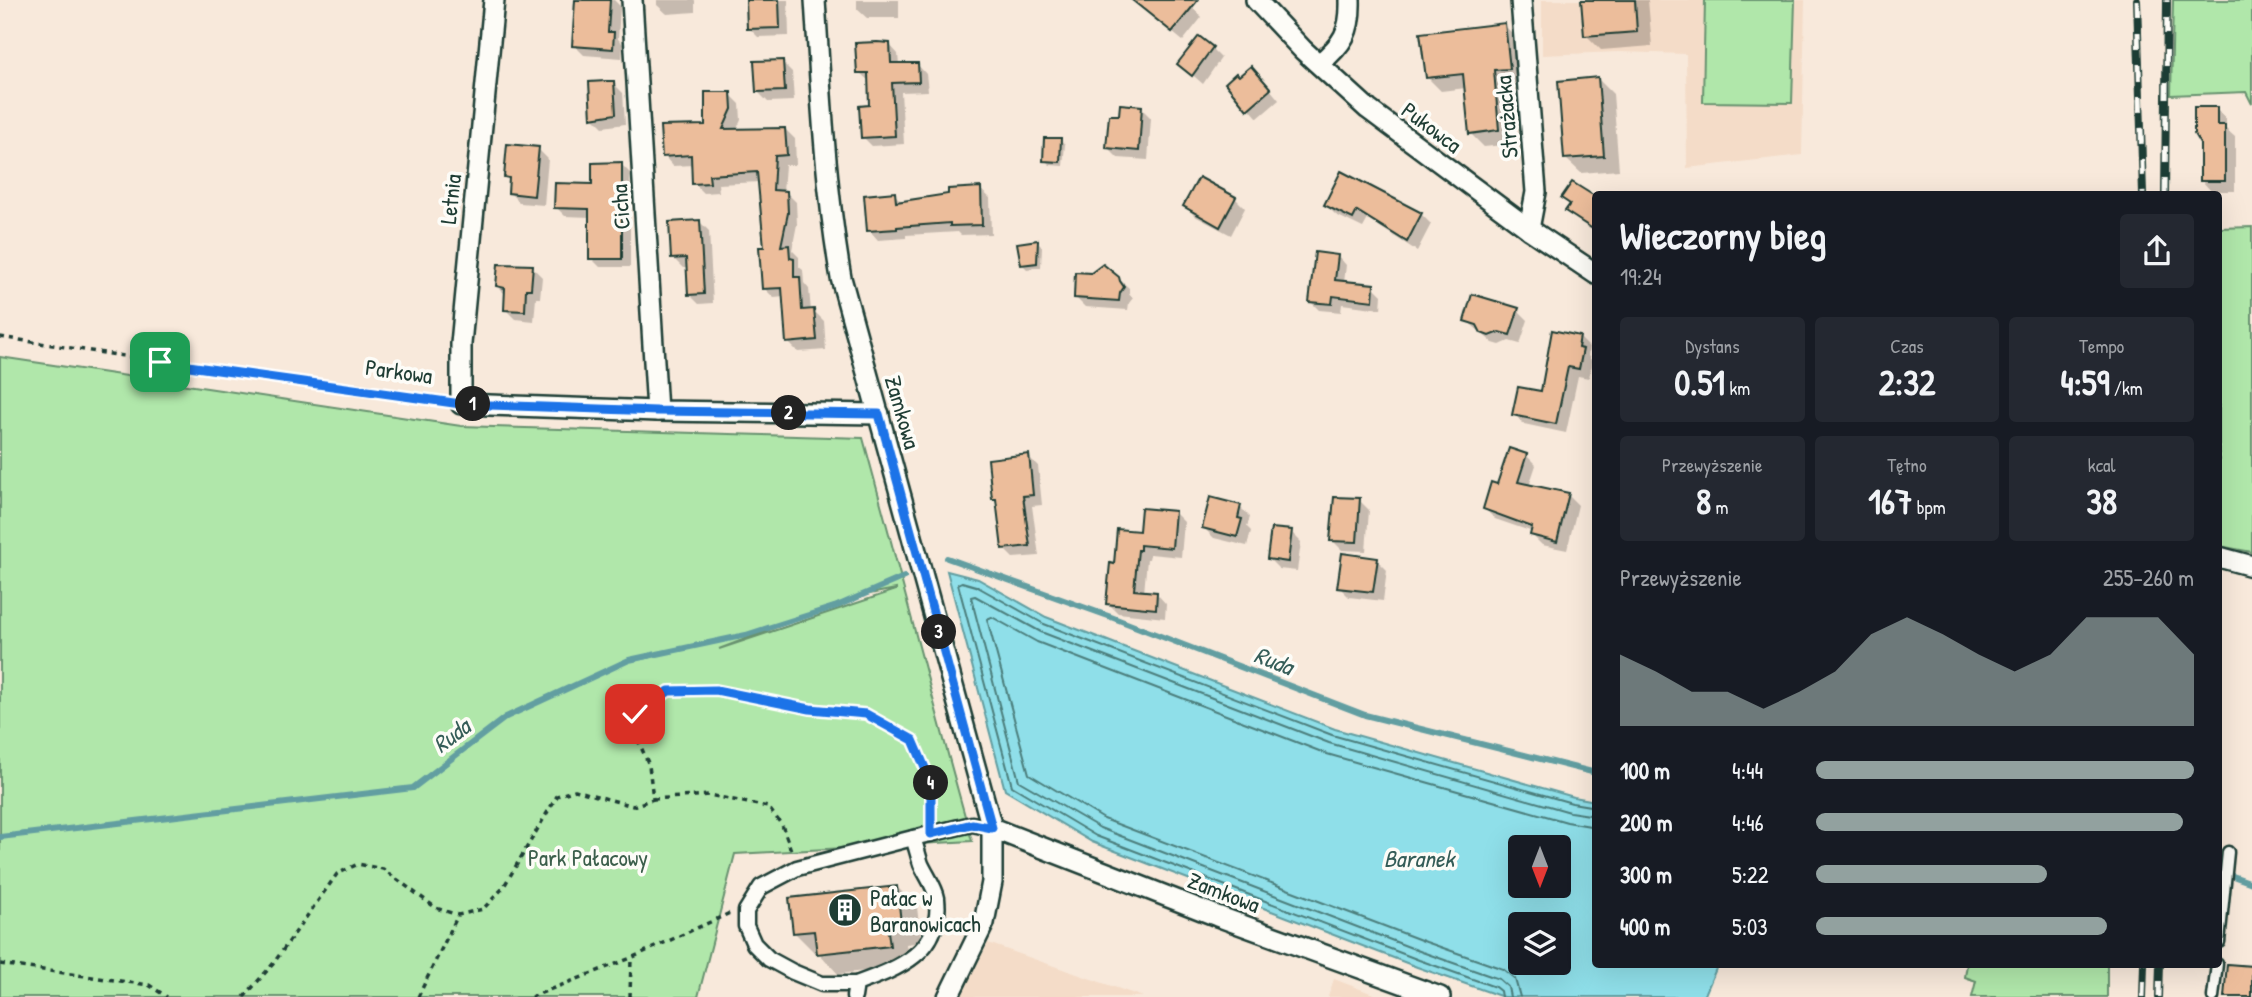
<!DOCTYPE html>
<html lang="pl">
<meta charset="utf-8">
<style>
:root{--surface:#171b24;--page:#242831;--text:#f1f3f6;--muted:#9ea1a6;--accent:#92a19f}
body{margin:0;font-family:"Patrick Hand",sans-serif;background:var(--page);color:var(--text);height:100vh;display:flex;flex-direction:column;font-size:26px;white-space:nowrap}
*{box-sizing:border-box;margin:0}
p{font-size:23px;color:var(--muted)}
.icon{flex:none;width:38px;height:38px;fill:none;stroke:currentColor;stroke-width:2;stroke-linecap:round;stroke-linejoin:round}
.map{position:relative;flex:1;overflow:hidden}
.side{position:absolute;left:1592px;top:191px;width:630px;height:777px;display:flex;flex-direction:column;background:var(--surface);border-radius:7px;box-shadow:0 7px 28px #0002}
.side>*{flex:none}
.needle{width:46px;rotate:180deg}
.buttons{position:absolute;left:1508px;top:835px;display:grid;gap:14px}
.buttons a{display:grid;place-items:center;width:63px;height:63px;border-radius:7px;background:var(--surface);box-shadow:0 7px 28px #0002;font-size:35px}
.pin{position:absolute;display:grid;place-items:center;width:60px;height:60px;color:#fff;margin:-30px;border-radius:14px;box-shadow:0 4px 10px #0006}
.km{position:absolute;width:35px;height:35px;margin:-18px;border-radius:50%;background:#222;color:#fff;font-size:19px;line-height:35px;text-align:center}
.round{display:grid;place-items:center;flex:none;width:74px;height:74px;border-radius:7px;background:var(--page)}
.head{display:flex;align-items:center;justify-content:space-between;height:119px;padding:0 28px}
h1{font-size:38px;font-weight:700;line-height:52px}
.stats{display:grid;grid-template-columns:repeat(3,1fr);gap:10px;height:119px;padding:7px 28px}
.stats div{display:grid;align-content:center;border-radius:7px;background:var(--page);text-align:center}
.stats b{font-size:35px;font-weight:700}
.stats small{font-size:19px;font-weight:400}
.stats p{font-size:19px}
.chart{height:196px;padding:14px 28px}
.chart p{display:flex;justify-content:space-between}
.chart svg{width:100%;height:126px;margin-top:7px;fill:var(--accent);opacity:.7}
ul{padding:0 28px;list-style:none;font-size:23px}
li{display:grid;grid-template-columns:112px 84px 1fr;align-items:center;height:52px}
li i{height:18px;border-radius:9px;background:var(--accent)}
.map>svg:first-child{display:block}
</style>
<div class="map">
<svg width="2252" height="997" viewBox="0 0 2252 997">
<rect width="100%" height="100%" fill="#f8e9db"/>
<filter id="ink" filterUnits="userSpaceOnUse"><feTurbulence type="fractalNoise" baseFrequency=".0143" numOctaves="2"/><feDisplacementMap in="SourceGraphic" scale="14" xChannelSelector="R" yChannelSelector="G"/><feConvolveMatrix kernelMatrix="1 2 1 2 8 2 1 2 1" color-interpolation-filters="sRGB"/></filter>
<g filter="url(#ink)">
<g fill="#f4dcc8">
<path d="M 1542,0 L 1805,0 L 1802,155 L 1687,168 L 1686,54 L 1618,52 L 1542,55 Z"/>
<path d="M 988,943 L 1143,997 L 961,997 Z"/>
<path d="M 1334,979 L 1381,997 L 1328,997 Z"/>
</g>
<g fill="#b0e7aa" stroke="#68926f" stroke-width="2" fill-rule="evenodd">
<path d="M 1705,0 L 1795,0 L 1792,103 L 1703,102 Z"/>
<path d="M 2173,0 L 2252,0 L 2252,104 L 2246,92 L 2171,95 Z"/>
<path d="M 2252,227 L 2252,552 L 2219,546 L 2219,228 Z"/>
<path d="M 0,357 L 461,426 L 863,438 C 900,572 934,707 972,841 L 735,854 L 698,997 L 0,997 ZM 896,589 L 896,590 L 719,649 L 859,596 Z"/>
<path d="M 1967,964 L 2107,964 L 2107,997 L 1972,997 L 1976,981 L 1965,977 Z"/>
</g>
<path fill="#8fdfe9" stroke="#629ea1" stroke-width="2" fill-rule="evenodd" d="M 947,571 L 978,579 L 1046,617 L 1335,729 L 1574,797 L 1596,801 L 1596,964 L 1718,964 L 1704,997 L 1503,997 L 1417,967 L 1092,842 L 1005,790 ZM 1521,847 L 1559,847 L 1559,886 L 1521,886 ZM 1521,924 L 1559,924 L 1559,962 L 1521,962 Z"/>
<g fill="#0003">
<path d="M 577,0 L 614,0 L 620,6 L 618,39 L 623,44 L 622,58 L 584,55 L 574,45 Z"/>
<path d="M 657,0 L 695,0 L 695,12 L 667,14 L 657,5 Z"/>
<path d="M 747,0 L 788,0 L 789,36 L 758,37 L 749,28 Z"/>
<path d="M 857,0 L 899,0 L 899,18 L 867,18 L 857,9 Z"/>
<path d="M 1147,0 L 1184,0 L 1202,17 L 1183,41 L 1152,16 Z"/>
<path d="M 1583,0 L 1648,0 L 1652,46 L 1601,50 L 1586,35 Z"/>
<path d="M 1504,25 L 1518,39 L 1523,82 L 1507,84 L 1512,144 L 1484,147 L 1470,133 L 1466,88 L 1441,91 L 1427,77 Z"/>
<path d="M 889,44 L 898,54 L 899,65 L 917,64 L 926,74 L 928,91 L 901,92 L 904,144 L 872,146 L 863,137 L 871,106 L 870,82 L 859,72 Z"/>
<path d="M 1212,49 L 1221,58 L 1203,84 L 1180,64 Z"/>
<path d="M 782,62 L 792,72 L 794,101 L 768,102 L 758,92 Z"/>
<path d="M 1261,78 L 1279,100 L 1258,118 L 1227,83 Z"/>
<path d="M 1598,79 L 1613,94 L 1619,170 L 1581,173 L 1565,158 Z"/>
<path d="M 613,83 L 623,93 L 625,124 L 603,127 L 593,117 Z"/>
<path d="M 730,94 L 740,104 L 741,120 L 736,131 L 785,129 L 795,139 L 796,165 L 785,165 L 783,192 L 786,192 L 796,202 L 797,224 L 792,250 L 799,257 L 799,267 L 803,270 L 804,283 L 809,289 L 811,311 L 814,311 L 824,321 L 826,350 L 798,352 L 788,342 L 784,297 L 774,298 L 764,288 L 766,248 L 760,182 L 718,184 L 719,192 L 704,193 L 694,183 L 693,165 L 673,166 L 664,156 L 707,126 Z"/>
<path d="M 1141,108 L 1151,118 L 1148,160 L 1118,158 L 1108,148 Z"/>
<path d="M 2216,109 L 2226,119 L 2226,129 L 2235,137 L 2235,191 L 2211,191 L 2202,181 Z"/>
<path d="M 1060,140 L 1065,144 L 1063,166 L 1050,165 L 1045,160 Z"/>
<path d="M 538,149 L 548,159 L 544,205 L 520,203 L 510,193 L 511,182 L 506,177 Z"/>
<path d="M 621,164 L 630,173 L 630,267 L 600,267 L 591,258 L 590,217 L 565,216 L 556,207 L 594,186 Z"/>
<path d="M 980,189 L 990,198 L 991,234 L 961,235 L 958,232 L 906,235 L 906,238 L 878,240 L 869,230 L 894,194 L 903,203 Z"/>
<path d="M 1235,198 L 1245,208 L 1231,235 L 1195,216 L 1185,206 Z"/>
<path d="M 1596,200 L 1596,233 L 1577,220 L 1568,211 Z"/>
<path d="M 1326,205 L 1421,214 L 1431,224 L 1417,251 L 1368,219 L 1363,228 L 1336,215 Z"/>
<path d="M 699,221 L 709,231 L 713,303 L 699,304 L 689,294 L 688,268 L 683,268 L 673,258 Z"/>
<path d="M 1037,242 L 1042,247 L 1041,267 L 1027,269 L 1022,264 Z"/>
<path d="M 1338,256 L 1346,265 L 1344,283 L 1373,286 L 1382,295 L 1381,309 L 1342,304 L 1341,312 L 1319,310 L 1310,301 Z"/>
<path d="M 532,267 L 542,277 L 540,298 L 536,298 L 534,321 L 515,319 L 505,309 L 506,295 L 497,286 Z"/>
<path d="M 1118,278 L 1129,288 L 1129,293 L 1133,298 L 1129,303 L 1128,310 L 1085,307 L 1075,297 Z"/>
<path d="M 1518,310 L 1528,320 L 1520,344 L 1509,341 L 1500,345 L 1493,343 L 1466,320 Z"/>
<path d="M 1579,337 L 1589,347 L 1588,356 L 1592,361 L 1589,378 L 1578,376 L 1566,433 L 1524,424 L 1514,414 L 1542,393 Z"/>
<path d="M 1526,455 L 1536,465 L 1529,486 L 1568,495 L 1578,505 L 1567,550 L 1542,545 L 1532,535 L 1533,532 L 1495,519 L 1485,509 L 1498,487 Z"/>
<path d="M 1028,456 L 1038,466 L 1042,505 L 1032,506 L 1039,556 L 1013,558 L 1003,548 L 999,503 L 994,499 Z"/>
<path d="M 1359,500 L 1369,510 L 1366,551 L 1342,550 L 1332,540 Z"/>
<path d="M 1240,507 L 1250,517 L 1247,527 L 1251,531 L 1247,546 L 1214,538 L 1204,528 Z"/>
<path d="M 1174,512 L 1184,522 L 1181,557 L 1150,554 L 1149,559 L 1147,559 L 1144,593 L 1157,594 L 1166,604 L 1165,618 L 1118,613 L 1108,603 L 1116,566 L 1141,533 Z"/>
<path d="M 1291,532 L 1301,542 L 1297,571 L 1279,569 L 1269,559 Z"/>
<path d="M 1377,560 L 1387,570 L 1383,601 L 1349,597 L 1339,587 Z"/>
<path d="M 897,887 L 917,907 L 921,942 L 906,944 L 909,966 L 838,974 L 818,952 L 815,953 L 795,933 Z"/>
</g>
<g fill="none" stroke-linecap="round" stroke-linejoin="round">
<g stroke="#4c7e7c" stroke-width="2">
<path d="M 1501,997 L 1500,991 L 1495,987 L 1419,960 L 1096,836 L 1012,786 L 958,584 L 962,582 L 976,586 L 1044,624 L 1332,735 L 1572,803 L 1596,807"/>
<path d="M 1510,997 L 1508,987 L 1499,979 L 1422,952 L 1100,828 L 1019,781 L 971,597 L 975,596 L 1041,632 L 1329,743 L 1570,812 L 1596,816"/>
<path d="M 1520,997 L 1515,979 L 1503,969 L 1426,942 L 1104,819 L 1029,774 L 987,619 L 992,617 L 1037,642 L 1327,754 L 1567,822 L 1596,827"/>
</g>
<g stroke="#629ea1" stroke-width="6">
<path d="M 947,558 L 1111,617 L 1365,715 L 1596,773"/>
<path d="M 0,837 L 413,788 L 506,717 L 629,660 L 746,635 L 837,606 L 904,577"/>
<path d="M 2219,871 L 2252,883"/>
</g>
</g>
<g fill="#ecbd9b" stroke="#1f3d34" stroke-width="2">
<path d="M 575,0 L 610,0 L 608,32 L 614,32 L 613,49 L 572,46 Z"/>
<path d="M 746,0 L 779,0 L 780,28 L 747,29 Z"/>
<path d="M 1132,0 L 1198,0 L 1172,32 Z"/>
<path d="M 1581,0 L 1635,0 L 1637,32 L 1584,36 Z"/>
<path d="M 1505,23 L 1510,69 L 1494,70 L 1499,130 L 1469,134 L 1463,74 L 1426,78 L 1420,33 Z"/>
<path d="M 1199,36 L 1213,47 L 1192,76 L 1177,64 Z"/>
<path d="M 877,42 L 890,43 L 891,63 L 918,63 L 919,82 L 892,83 L 895,136 L 861,138 L 859,106 L 869,105 L 868,73 L 857,73 L 855,43 Z"/>
<path d="M 783,60 L 785,91 L 756,92 L 754,61 Z"/>
<path d="M 1251,66 L 1271,89 L 1247,110 L 1225,83 L 1236,73 L 1239,76 Z"/>
<path d="M 1598,77 L 1604,156 L 1564,159 L 1558,81 Z"/>
<path d="M 606,81 L 614,81 L 616,114 L 591,118 L 589,82 Z"/>
<path d="M 705,92 L 731,92 L 732,109 L 723,129 L 785,128 L 787,155 L 775,156 L 773,190 L 787,191 L 788,213 L 781,246 L 789,245 L 790,258 L 794,259 L 794,277 L 800,277 L 802,310 L 814,309 L 817,340 L 786,343 L 782,288 L 762,289 L 759,247 L 764,247 L 757,172 L 709,175 L 710,183 L 692,184 L 691,155 L 662,157 L 660,126 L 705,125 Z"/>
<path d="M 1120,104 L 1142,106 L 1139,151 L 1106,148 L 1109,115 L 1119,115 Z"/>
<path d="M 2194,107 L 2217,107 L 2217,125 L 2225,125 L 2225,181 L 2200,181 L 2200,144 L 2194,134 Z"/>
<path d="M 1044,138 L 1061,138 L 1060,162 L 1043,161 Z"/>
<path d="M 507,144 L 539,147 L 534,196 L 508,193 L 509,178 L 504,177 Z"/>
<path d="M 622,162 L 622,259 L 589,259 L 589,209 L 554,208 L 555,183 L 592,184 L 592,163 Z"/>
<path d="M 1341,171 L 1422,213 L 1407,242 L 1357,211 L 1353,219 L 1324,205 Z"/>
<path d="M 1199,177 L 1236,197 L 1220,227 L 1183,206 Z"/>
<path d="M 1572,182 L 1596,197 L 1596,231 L 1565,211 L 1570,204 L 1561,198 Z"/>
<path d="M 981,187 L 982,225 L 950,226 L 950,223 L 897,227 L 897,229 L 867,231 L 864,195 L 895,192 L 896,202 L 948,194 L 948,189 Z"/>
<path d="M 700,220 L 704,294 L 688,295 L 686,258 L 671,259 L 669,222 Z"/>
<path d="M 1038,240 L 1037,263 L 1021,265 L 1017,243 Z"/>
<path d="M 1315,252 L 1338,255 L 1335,280 L 1374,284 L 1373,301 L 1333,296 L 1332,304 L 1309,302 Z"/>
<path d="M 498,264 L 533,265 L 531,289 L 526,289 L 525,311 L 504,310 L 505,288 L 496,286 Z"/>
<path d="M 1103,264 L 1119,277 L 1120,281 L 1124,287 L 1120,293 L 1119,301 L 1074,298 L 1075,272 L 1091,273 Z"/>
<path d="M 1472,294 L 1519,308 L 1510,335 L 1499,332 L 1489,336 L 1481,333 L 1477,325 L 1464,321 Z"/>
<path d="M 1552,330 L 1580,336 L 1578,348 L 1583,349 L 1579,369 L 1568,367 L 1556,424 L 1512,415 L 1518,387 L 1541,391 Z"/>
<path d="M 1509,448 L 1527,454 L 1518,482 L 1569,493 L 1557,542 L 1530,535 L 1532,527 L 1483,509 L 1491,482 L 1497,484 Z"/>
<path d="M 1029,454 L 1033,495 L 1023,496 L 1030,546 L 1002,549 L 996,499 L 992,499 L 988,459 Z"/>
<path d="M 1210,497 L 1241,505 L 1238,518 L 1242,519 L 1237,537 L 1202,528 Z"/>
<path d="M 1334,497 L 1360,498 L 1357,542 L 1330,541 Z"/>
<path d="M 1141,508 L 1175,511 L 1172,548 L 1140,545 L 1140,550 L 1138,550 L 1134,590 L 1157,592 L 1156,609 L 1106,604 L 1110,563 L 1114,564 L 1117,529 L 1139,531 Z"/>
<path d="M 1271,528 L 1292,530 L 1288,562 L 1267,559 Z"/>
<path d="M 1342,553 L 1378,558 L 1373,592 L 1337,588 Z"/>
<path d="M 897,886 L 901,923 L 887,924 L 890,946 L 817,954 L 814,931 L 793,933 L 789,898 Z"/>
<path d="M 2227,964 L 2252,966 L 2252,997 L 2224,997 Z"/>
</g>
<g fill="none" stroke-linecap="round" stroke-linejoin="round">
<g stroke="#1f3d34" stroke-width="15">
<g id="service">
<path d="M 2219,942 L 2228,852"/>
<path d="M 2213,997 L 2217,964"/>
</g>
</g>
<g stroke="#1f3d34" stroke-width="19">
<g id="pedestrian">
<path d="M 856,984 L 822,984 L 793,972 L 769,959 L 754,944 L 746,926 L 746,911 L 761,887 L 797,868 L 913,838 L 972,824 L 992,828"/>
<path d="M 854,997 L 856,984 C 897,969 943,953 937,898 C 935,887 926,875 921,864 C 918,855 916,846 913,838"/>
</g>
</g>
<g stroke="#1f3d34" stroke-width="24">
<g id="minor">
<path d="M 494,0 L 461,344 L 461,404 L 657,411 L 879,414"/>
<path d="M 632,0 L 657,411"/>
<path d="M 815,0 C 821,93 825,186 841,278 L 992,828 L 992,882 L 984,923 L 948,997"/>
<path d="M 1256,0 L 1303,50 L 1368,109 L 1529,229 L 1596,274"/>
<path d="M 1521,0 L 1536,192 L 1529,229"/>
<path d="M 1319,64 C 1343,44 1351,32 1350,0"/>
<path d="M 2219,557 L 2252,566"/>
<path d="M 992,828 L 1217,916 L 1440,997"/>
</g>
</g>
<g stroke="#1f3d34" stroke-width="3.5" stroke-dasharray="5 5" stroke-linecap="butt">
<path d="M 0,337 L 241,374 L 441,401"/>
<path d="M 653,799 L 709,795 L 768,807 L 782,825 L 792,853"/>
<path d="M 0,964 L 149,985 L 167,997"/>
<path d="M 244,997 L 273,964 L 337,874 L 358,864 L 383,869 L 436,908 L 458,915"/>
<path d="M 418,997 L 458,915 L 483,909 L 503,888 L 557,796 L 575,790 L 633,806 L 653,799 L 649,765 L 637,738 L 635,714 L 669,691 L 716,690 L 810,709 L 866,714 L 913,740 L 931,782 L 931,817"/>
<path d="M 531,997 L 631,958 L 730,913"/>
<path d="M 630,997 L 631,958"/>
</g>
<use href="#service" stroke="#fdfcf7" stroke-width="10"/>
<use href="#pedestrian" stroke="#fdfcf7" stroke-width="14"/>
<use href="#minor" stroke="#fdfcf7" stroke-width="19"/>
<g stroke="#1f3d34" stroke-width="8">
<g id="rail">
<path d="M 2137,0 L 2143,194"/>
<path d="M 2165,194 L 2167,0"/>
<path d="M 2143,997 L 2144,964"/>
<path d="M 2159,997 L 2160,964"/>
</g>
</g>
<use href="#rail" stroke="#fdfcf7" stroke-width="5" stroke-dasharray="16" stroke-linecap="butt"/>
</g>
</g>
<g fill="none" stroke-linecap="round" stroke-linejoin="round" filter="url(#ink)">
<g stroke="#fff" stroke-width="14">
<path id="route" d="M 160,362 L 461,404 L 657,411 L 879,414 L 992,828 L 972,824 L 931,834 L 931,782 L 913,740 L 866,714 L 810,709 L 716,690 L 669,691 L 635,714"/>
</g>
<use href="#route" stroke="#1a73e8" stroke-width="9"/>
</g>
<defs>
<g id="building-disc" transform="scale(1.75)"><circle r="9.5" fill="#1f3d34" stroke="#fdfcf7"/><path d="M-4-6H4V6H1V3H-1V6H-4ZM-2.5-4.3h1.7v1.8h-1.7ZM.8-4.3h1.7v1.8H.8ZM-2.5-1h1.7V.8h-1.7ZM.8-1h1.7V.8H.8Z" fill="#fff"/></g>
</defs>
<g fill-rule="evenodd">
<use href="#building-disc" x="845" y="910"/>
</g>
<g text-anchor="middle" dominant-baseline="central" stroke-width="7" stroke-linejoin="round" paint-order="stroke">
<g font-size="23" fill="#1f3d34" stroke="#fdfcf7">
<text transform="translate(1506 117) rotate(-95)">Strażacka</text>
<text transform="translate(1432 127) rotate(37)">Pukowca</text>
<text transform="translate(450 199) rotate(-84)">Letnia</text>
<text transform="translate(620 207) rotate(-94)">Cicha</text>
<text transform="translate(399 371) rotate(8)">Parkowa</text>
<text transform="translate(903 412) rotate(74)">Zamkowa</text>
<text transform="translate(1224 892) rotate(21)">Zamkowa</text>
</g>
<g font-size="23" fill="#3c5f4c" stroke="#fdfcf7">
<text x="588" y="857">Park Pałacowy</text>
</g>
<g font-size="23" fill="#1f3d34" stroke="#fdfcf7" text-anchor="start">
<text x="870" y="897">Pałac w<tspan x="870" dy="26">Baranowicach</tspan></text>
</g>
<g font-size="24" font-style="italic" fill="#355d58" stroke="#fdfcf7">
<text transform="translate(1274 660) rotate(21)">Ruda</text>
<text transform="translate(451 735) rotate(-37)">Ruda</text>
<text x="1419" y="858">Baranek</text>
</g>
</g>
</svg>
<div class="buttons">
<a><svg class="needle" viewBox="-14 -14 28 28"><path d="M0-13l5 13h-10z" fill="#e53935"/><path d="M0 13l5-13h-10z" fill="#9ea1a6"/></svg></a>
<a><svg class="icon" aria-label="layers" viewBox="0 0 24 24"><path d="M12 4l9 5-9 5-9-5zM3 14l9 5 9-5"/></svg></a>
</div>
<div class="pin" style="left:160px;top:362px;background:#1e9e55"><svg class="icon" aria-label="arrive" viewBox="0 0 24 24"><path d="M6 21V4h12l-3 4 3 4H6"/></svg></div>
<div class="pin" style="left:635px;top:714px;background:#d93025"><svg class="icon" aria-label="check" viewBox="0 0 24 24"><path d="M5 12l5 5 9-10"/></svg></div>
<b class="km" style="left:473px;top:404px">1</b>
<b class="km" style="left:789px;top:413px">2</b>
<b class="km" style="left:939px;top:632px">3</b>
<b class="km" style="left:931px;top:783px">4</b>
<section class="side">
<div class="head"><div><h1>Wieczorny bieg</h1><p>19:24</p></div><a class="round"><svg class="icon" aria-label="share" viewBox="0 0 24 24"><path d="M12 15V3M7 8l5-5 5 5M5 13v7h14v-7"/></svg></a></div>
<div class="stats">
<div><p>Dystans</p><b>0.51<small> km</small></b></div>
<div><p>Czas</p><b>2:32</b></div>
<div><p>Tempo</p><b>4:59<small> /km</small></b></div>
</div>
<div class="stats">
<div><p>Przewyższenie</p><b>8<small> m</small></b></div>
<div><p>Tętno</p><b>167<small> bpm</small></b></div>
<div><p>kcal</p><b>38</b></div>
</div>
<div class="chart"><p><span>Przewyższenie</span>255–260 m</p>
<svg viewBox="0 0 160 44" preserveAspectRatio="none"><path d="M0 44V19L10 25L20 32L30 32L40 38L50 32L60 25L70 12L80 6L90 12L100 19L110 25L120 19L130 6L140 6L150 6L160 19V44z"/></svg>
</div>
<ul>
<li><b>100 m</b>4:44<i style="width:100%"></i></li>
<li><b>200 m</b>4:46<i style="width:97%"></i></li>
<li><b>300 m</b>5:22<i style="width:61%"></i></li>
<li><b>400 m</b>5:03<i style="width:77%"></i></li>
</ul>
</section>
</div>
